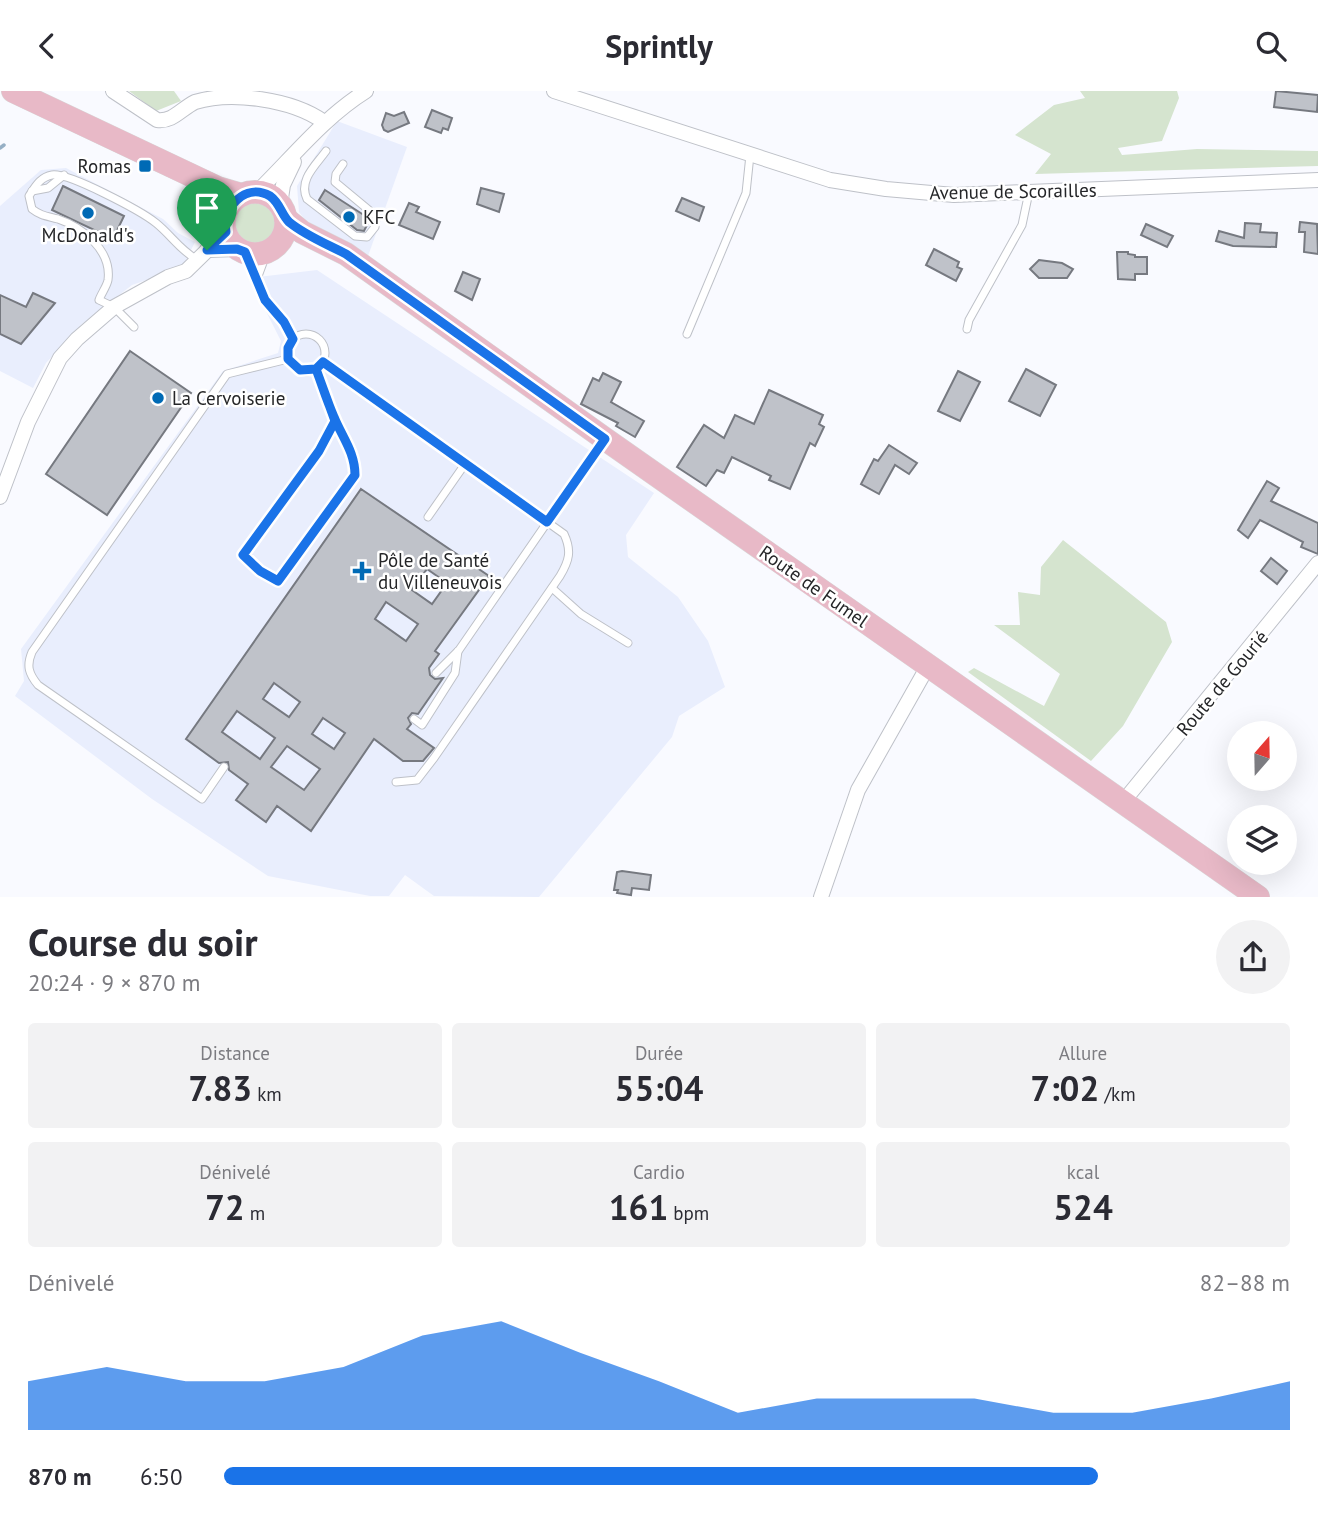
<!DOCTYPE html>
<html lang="fr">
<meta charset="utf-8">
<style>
:root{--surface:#fff;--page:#f2f2f3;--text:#2b2b33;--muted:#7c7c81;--accent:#1a73e8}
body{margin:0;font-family:"PT Sans",sans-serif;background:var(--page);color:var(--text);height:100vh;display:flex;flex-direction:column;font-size:26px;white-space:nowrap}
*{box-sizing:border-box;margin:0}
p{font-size:23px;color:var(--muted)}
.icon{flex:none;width:38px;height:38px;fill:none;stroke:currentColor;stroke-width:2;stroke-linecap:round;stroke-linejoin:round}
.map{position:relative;height:806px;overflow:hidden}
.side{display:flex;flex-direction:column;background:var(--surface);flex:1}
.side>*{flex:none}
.needle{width:46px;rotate:20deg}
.buttons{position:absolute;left:1227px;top:630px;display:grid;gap:14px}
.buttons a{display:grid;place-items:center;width:70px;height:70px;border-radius:50%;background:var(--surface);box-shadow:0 7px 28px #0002;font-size:35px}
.pin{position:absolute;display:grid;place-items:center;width:60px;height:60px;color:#fff;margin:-72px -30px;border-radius:50% 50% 50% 0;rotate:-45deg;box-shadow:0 0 7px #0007}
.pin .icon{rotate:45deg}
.round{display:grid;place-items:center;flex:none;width:74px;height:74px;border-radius:37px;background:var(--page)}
.summary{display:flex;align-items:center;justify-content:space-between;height:119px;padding:0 28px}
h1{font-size:38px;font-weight:600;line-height:52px}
.stats{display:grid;grid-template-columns:repeat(3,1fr);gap:10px;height:119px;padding:7px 28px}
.stats div{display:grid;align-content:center;border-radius:7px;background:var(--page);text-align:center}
.stats b{font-size:35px;font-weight:600}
.stats small{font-size:19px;font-weight:400}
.stats p{font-size:19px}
.chart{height:196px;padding:14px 28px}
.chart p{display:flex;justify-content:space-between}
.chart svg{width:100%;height:126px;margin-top:7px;fill:var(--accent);opacity:.7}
ul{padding:0 28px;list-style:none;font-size:23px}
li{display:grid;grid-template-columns:112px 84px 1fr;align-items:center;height:52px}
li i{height:18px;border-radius:9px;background:var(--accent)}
header{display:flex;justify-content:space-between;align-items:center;height:91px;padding:0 28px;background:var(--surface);font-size:32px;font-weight:600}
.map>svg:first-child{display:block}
</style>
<header><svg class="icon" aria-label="back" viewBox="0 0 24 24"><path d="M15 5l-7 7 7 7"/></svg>Sprintly<svg class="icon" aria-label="search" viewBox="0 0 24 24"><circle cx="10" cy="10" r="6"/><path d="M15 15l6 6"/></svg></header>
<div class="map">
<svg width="1318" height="806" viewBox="0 0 1318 806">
<rect width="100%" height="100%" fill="#f9faff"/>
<g fill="#e9eefd">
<path d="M 337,30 L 407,56 L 368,165 L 305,129 L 299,121 L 297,95 Z"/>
<path d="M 66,77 L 163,128 L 178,142 L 195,151 L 182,177 L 132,194 L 82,233 L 46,272 L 33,297 L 0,280 L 0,115 L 41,79 Z"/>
<path d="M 317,179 L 654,402 L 626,444 L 628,466 L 678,506 L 708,550 L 725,596 L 679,625 L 672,646 L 539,806 L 434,805 L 405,784 L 389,805 L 370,805 L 268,785 L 152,708 L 15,605 L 24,590 L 21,558 L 223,280 L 278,262 L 281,250 L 249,187 Z"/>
</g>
<g fill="#d5e4cf">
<path d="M 129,0 L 174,0 L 181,10 L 156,20 Z"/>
<path d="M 1080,0 L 1177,0 L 1179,7 L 1162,50 L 1118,57 L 1122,64 L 1197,58 L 1318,60 L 1318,75 L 1035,83 L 1051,63 L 1015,44 L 1054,14 L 1085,7 Z"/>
<circle cx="254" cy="133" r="23"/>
<path d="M 1063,449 L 1166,531 L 1172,551 L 1123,635 L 1091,670 L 968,581 L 974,577 L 1044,615 L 1060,583 L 994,534 L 1020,534 L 1018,501 L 1040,504 L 1041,476 Z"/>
</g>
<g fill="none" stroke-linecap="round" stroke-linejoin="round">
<path stroke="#96afc5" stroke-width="3.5" d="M 0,57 L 4,54"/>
</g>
<g fill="#bfc2c9" stroke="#767980" stroke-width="2" fill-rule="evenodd">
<path d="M 1276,0 L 1318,4 L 1317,21 L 1274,16 Z"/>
<path d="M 432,19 L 452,27 L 448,39 L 443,37 L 441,42 L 425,36 Z"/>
<path d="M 404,21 L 409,32 L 388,41 L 384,39 L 382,34 L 386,22 L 394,25 Z"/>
<path d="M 63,95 L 124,125 L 113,148 L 52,119 Z"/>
<path d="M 481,97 L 504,103 L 499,121 L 477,113 Z"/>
<path d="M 325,99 L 370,128 L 364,140 L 357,139 L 319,109 Z"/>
<path d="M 682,107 L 704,116 L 699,130 L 676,120 Z"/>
<path d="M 409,112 L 419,116 L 416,121 L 440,131 L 433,148 L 399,134 Z"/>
<path d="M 1300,131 L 1317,133 L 1318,163 L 1304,161 L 1305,141 L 1299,141 Z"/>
<path d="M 1245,132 L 1261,133 L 1260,141 L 1277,142 L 1276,156 L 1233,155 L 1216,150 L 1219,140 L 1244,147 Z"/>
<path d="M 1146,133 L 1173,145 L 1167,156 L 1141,144 Z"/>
<path d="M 934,158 L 959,171 L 957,176 L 962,178 L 956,190 L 926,174 Z"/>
<path d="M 1117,161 L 1128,161 L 1128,163 L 1135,164 L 1135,166 L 1147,166 L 1147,183 L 1135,183 L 1135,189 L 1118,188 Z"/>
<path d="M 1039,169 L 1062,172 L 1073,178 L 1067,187 L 1039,187 L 1030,178 Z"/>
<path d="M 463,181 L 480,188 L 472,209 L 455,200 Z"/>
<path d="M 33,202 L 55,212 L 21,253 L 0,243 L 0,204 L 26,216 Z"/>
<path d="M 130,260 L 191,302 L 107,424 L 46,383 Z"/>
<path d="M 1026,278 L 1056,294 L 1040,325 L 1009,310 Z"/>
<path d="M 958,280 L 980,291 L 960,330 L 938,320 Z"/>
<path d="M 603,282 L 621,291 L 611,311 L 644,330 L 635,346 L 616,335 L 618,332 L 581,313 L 593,287 L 599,290 Z"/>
<path d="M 769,299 L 823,324 L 819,333 L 824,336 L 815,355 L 810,352 L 790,398 L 769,389 L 771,385 L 732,366 L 724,382 L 717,379 L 706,395 L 677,376 L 704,334 L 724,347 L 735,324 L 754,333 Z"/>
<path d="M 889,354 L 917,372 L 909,383 L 895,374 L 879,403 L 861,393 L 874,368 L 878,370 Z"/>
<path d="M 1267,390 L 1279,397 L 1271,410 L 1318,432 L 1318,463 L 1301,456 L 1303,451 L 1260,429 L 1248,447 L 1238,439 Z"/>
<path d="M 361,398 L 489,485 L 435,560 L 439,563 L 429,577 L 430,584 L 435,588 L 443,587 L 418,623 L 412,622 L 408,627 L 411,633 L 407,638 L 434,657 L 423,670 L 403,670 L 374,648 L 311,740 L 277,715 L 266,731 L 236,709 L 248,693 L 229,679 L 228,671 L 219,672 L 186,648 ZM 427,478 L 447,492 L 432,513 L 412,499 ZM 386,511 L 418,533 L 406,550 L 375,528 ZM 274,592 L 300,611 L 289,626 L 263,608 ZM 237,620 L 275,647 L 260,668 L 222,641 ZM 323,627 L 345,642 L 334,658 L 312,643 ZM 287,655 L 320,678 L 304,699 L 271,676 Z"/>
<path d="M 1271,467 L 1287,480 L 1277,493 L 1261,480 Z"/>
<path d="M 622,780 L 651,784 L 649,799 L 632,797 L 631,804 L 617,802 L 618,799 L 614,799 L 617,781 Z"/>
</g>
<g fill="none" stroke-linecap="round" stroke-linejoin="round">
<g stroke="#bec1c8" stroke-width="9">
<g id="lane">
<path d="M 326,60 C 316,74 298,89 307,108 L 355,145 L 367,146 L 375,136 L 376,125 L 335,91 L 336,83 L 343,73"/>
<path d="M 32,100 L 48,97 L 64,84"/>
<path d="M 245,161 L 265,209 L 284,231 L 293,248"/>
<path d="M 257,188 L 267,161"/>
<path d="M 134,236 L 114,216 L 99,209 C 101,203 107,195 108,189 C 112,159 82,136 58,128 C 47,125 41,125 32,118 L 29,105 C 35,96 40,86 52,84 C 68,81 141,120 156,132 C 171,144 179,158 196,168"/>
<path d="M 967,238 L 969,229 L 1022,134 L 1029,101"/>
<path d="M 687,243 L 746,102 L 750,64"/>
<circle cx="306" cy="262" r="19"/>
<path d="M 323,271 L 564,443 C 572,460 569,470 560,485 L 434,667 L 417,689 L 396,691"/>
<path d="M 316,278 C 322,294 327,310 334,326 C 342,346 355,361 355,384 L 278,490 L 259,480 L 243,464 L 319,360 L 335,330"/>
<path d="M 428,426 L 465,373"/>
<path d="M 552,497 L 581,523 L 628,552"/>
<path d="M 436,582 L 459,559 L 602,352"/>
<path d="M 414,628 L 422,634 L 455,582 L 458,560"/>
<path d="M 224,676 L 202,708 L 38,594 C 29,583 26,575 32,561 L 227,283 L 288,268"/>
</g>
</g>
<g stroke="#bec1c8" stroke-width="16">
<g id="street">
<path d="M 113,0 L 157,29 C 173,31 181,18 195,11 C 231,0 292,8 324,31"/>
<path d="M 554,0 L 830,89 L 886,98 L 954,104 L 1318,89"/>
<path d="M 256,102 C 292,67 323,27 366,0"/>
<path d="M 280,114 L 283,94 L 294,71"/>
<path d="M 207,159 L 238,158"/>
<path d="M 0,406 L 28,331 L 60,267 L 77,248 L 114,216 L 168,186 L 186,180 L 226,141"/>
<path d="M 1123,711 L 1318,472"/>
<path d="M 821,806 L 858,699 L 928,575"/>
</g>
</g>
<g stroke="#d8d8d8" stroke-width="24">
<g id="primary">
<path d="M 13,0 L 218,97 L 242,104"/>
<circle cx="255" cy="132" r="31"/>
<path d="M 286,128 L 302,141 L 346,163 L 605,348 L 1258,806"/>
</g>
</g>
<use href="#lane" stroke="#fff" stroke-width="7"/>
<use href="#street" stroke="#fff" stroke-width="14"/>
<use href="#primary" stroke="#e8b9c7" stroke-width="23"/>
</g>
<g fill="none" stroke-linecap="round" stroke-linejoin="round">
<g stroke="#fff" stroke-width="14">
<path id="route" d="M 207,159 L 237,158 L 245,161 L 265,209 L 284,231 L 293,248 L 288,257 L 288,268 L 300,279 L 316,278 L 335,330 L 319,360 L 243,464 L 260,480 L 278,490 L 355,384 C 355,361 342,346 334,326 C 327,310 322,294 316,278 L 323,271 L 547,431 L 605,348 L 346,163 C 327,153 306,145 289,131 C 281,123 280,112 270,105 C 245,91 222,117 226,141 L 207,159"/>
</g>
<use href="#route" stroke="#1a73e8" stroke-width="9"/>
</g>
<g fill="#006ab5" stroke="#fff" stroke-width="2.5">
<rect x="138" y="68" width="14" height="14" rx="3.5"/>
<circle cx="88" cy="122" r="7"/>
<circle cx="349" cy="126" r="7"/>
<circle cx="158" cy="307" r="7"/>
<path d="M358.5 469.5h7v7h7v7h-7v7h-7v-7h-7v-7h7z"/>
</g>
<g text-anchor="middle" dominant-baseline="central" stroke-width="5" stroke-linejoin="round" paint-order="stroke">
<g font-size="19" fill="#252628" stroke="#fff" text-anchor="start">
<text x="131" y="75" text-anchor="end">Romas</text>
<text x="363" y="126">KFC</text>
<text x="88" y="144" text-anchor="middle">McDonald's</text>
<text x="172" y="307">La Cervoiserie</text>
<text x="378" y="469">Pôle de Santé<tspan x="378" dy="22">du Villeneuvois</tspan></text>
</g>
<g font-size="19" fill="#252628" stroke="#fff">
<text transform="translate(1013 100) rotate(-1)">Avenue de Scorailles</text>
<text transform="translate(814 495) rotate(35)">Route de Fumel</text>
<text transform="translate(1222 592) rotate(-50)">Route de Gourié</text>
</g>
</g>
</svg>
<div class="buttons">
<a><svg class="needle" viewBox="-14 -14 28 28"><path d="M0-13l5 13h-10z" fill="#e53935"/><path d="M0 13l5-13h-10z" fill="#7c7c81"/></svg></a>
<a><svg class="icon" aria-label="layers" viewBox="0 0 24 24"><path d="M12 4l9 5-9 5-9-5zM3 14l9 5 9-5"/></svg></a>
</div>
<div class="pin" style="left:207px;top:159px;background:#1e9e55"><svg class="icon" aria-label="arrive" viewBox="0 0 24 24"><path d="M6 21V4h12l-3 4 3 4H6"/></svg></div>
</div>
<section class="side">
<div class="summary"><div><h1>Course du soir</h1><p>20:24 · 9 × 870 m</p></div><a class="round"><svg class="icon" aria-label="share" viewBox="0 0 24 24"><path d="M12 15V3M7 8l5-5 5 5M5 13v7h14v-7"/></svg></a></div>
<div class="stats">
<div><p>Distance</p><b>7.83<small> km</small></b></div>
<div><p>Durée</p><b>55:04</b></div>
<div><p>Allure</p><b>7:02<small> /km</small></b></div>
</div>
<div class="stats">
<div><p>Dénivelé</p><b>72<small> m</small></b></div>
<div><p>Cardio</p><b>161<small> bpm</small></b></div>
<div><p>kcal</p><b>524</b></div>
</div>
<div class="chart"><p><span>Dénivelé</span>82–88 m</p>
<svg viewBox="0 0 160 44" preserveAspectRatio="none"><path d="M0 44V27L10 22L20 27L30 27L40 22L50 11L60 6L70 17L80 27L90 38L100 33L110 33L120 33L130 38L140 38L150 33L160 27V44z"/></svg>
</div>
<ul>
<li><b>870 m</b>6:50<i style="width:82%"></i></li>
</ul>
</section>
